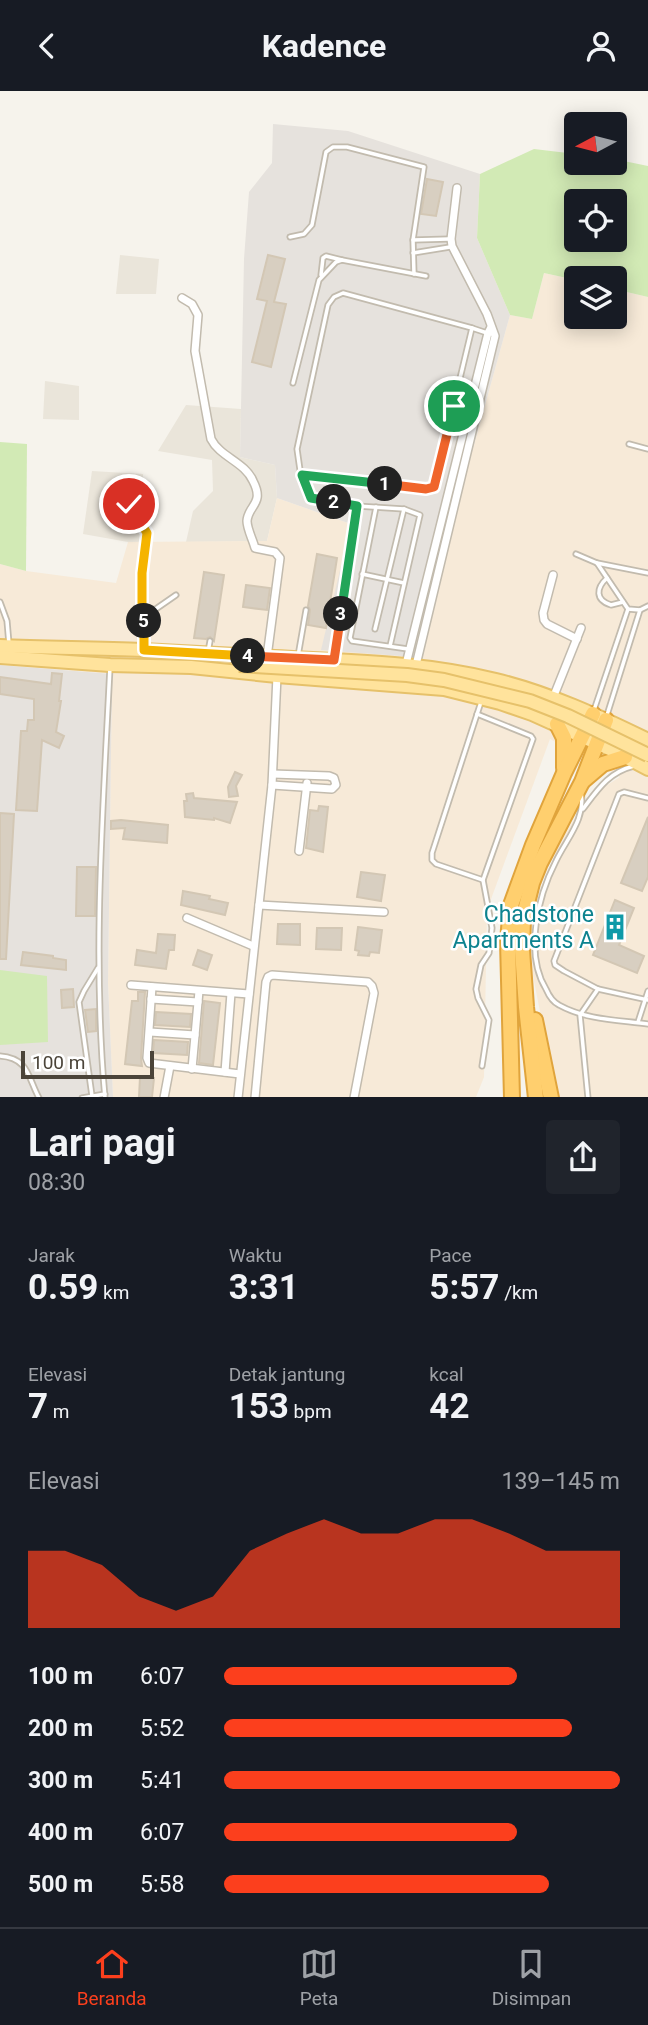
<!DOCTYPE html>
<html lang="id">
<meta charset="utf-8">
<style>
:root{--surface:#171b24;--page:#20242c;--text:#f1f3f6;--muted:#9ea1a6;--line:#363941;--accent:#fc3f1d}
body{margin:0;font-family:Roboto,sans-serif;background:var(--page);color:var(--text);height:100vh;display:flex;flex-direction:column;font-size:26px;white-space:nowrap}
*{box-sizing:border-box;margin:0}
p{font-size:23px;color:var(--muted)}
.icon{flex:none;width:38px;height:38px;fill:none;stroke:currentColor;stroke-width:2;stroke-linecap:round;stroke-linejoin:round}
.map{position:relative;height:1006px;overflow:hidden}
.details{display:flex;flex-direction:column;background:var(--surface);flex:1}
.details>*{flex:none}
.needle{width:46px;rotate:263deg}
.buttons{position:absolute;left:564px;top:21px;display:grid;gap:14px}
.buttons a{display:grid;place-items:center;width:63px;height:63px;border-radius:7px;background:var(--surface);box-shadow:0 4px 18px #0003;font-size:35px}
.scale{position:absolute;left:21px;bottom:18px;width:133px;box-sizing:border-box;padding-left:7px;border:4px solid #4b4439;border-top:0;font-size:19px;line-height:24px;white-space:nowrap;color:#4b4439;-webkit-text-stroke:5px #fff;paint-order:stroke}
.pin{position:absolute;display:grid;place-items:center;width:60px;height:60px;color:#fff;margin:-30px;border:4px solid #fff;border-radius:50%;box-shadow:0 2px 7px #0007}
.km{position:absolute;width:35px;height:35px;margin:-18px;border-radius:50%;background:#222;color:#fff;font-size:19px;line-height:35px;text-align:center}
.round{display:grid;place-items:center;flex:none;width:74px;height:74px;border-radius:7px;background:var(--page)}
.summary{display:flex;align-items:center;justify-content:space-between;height:119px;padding:0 28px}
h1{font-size:38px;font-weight:700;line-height:52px}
.metrics{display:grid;grid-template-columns:repeat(3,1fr);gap:10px;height:119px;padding:7px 28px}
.metrics div{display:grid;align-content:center}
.metrics b{font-size:35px;font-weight:700}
.metrics small{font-size:19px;font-weight:400}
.metrics p{font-size:19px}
.chart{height:196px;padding:14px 28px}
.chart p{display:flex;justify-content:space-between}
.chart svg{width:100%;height:126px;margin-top:7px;fill:var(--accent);opacity:.7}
ul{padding:0 28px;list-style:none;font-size:23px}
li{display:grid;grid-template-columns:112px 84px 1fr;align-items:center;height:52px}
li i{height:18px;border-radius:9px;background:var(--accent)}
header{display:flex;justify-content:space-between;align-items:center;height:91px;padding:0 28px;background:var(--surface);font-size:32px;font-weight:700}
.tab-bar{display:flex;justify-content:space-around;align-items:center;height:98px;border-top:2px solid var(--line);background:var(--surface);font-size:19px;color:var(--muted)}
.tab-bar a{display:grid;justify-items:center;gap:4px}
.tab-bar .active{color:var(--accent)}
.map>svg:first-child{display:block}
</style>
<header><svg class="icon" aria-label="back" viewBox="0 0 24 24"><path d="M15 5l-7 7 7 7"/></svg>Kadence<svg class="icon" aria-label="person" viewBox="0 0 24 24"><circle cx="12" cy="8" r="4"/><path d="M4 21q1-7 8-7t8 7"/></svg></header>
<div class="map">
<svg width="648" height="1007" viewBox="0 0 648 1007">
<rect width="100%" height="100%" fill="#f6f3ec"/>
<g fill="#eae5da">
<path d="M 120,164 L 159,168 L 156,203 L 116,203 Z"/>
<path d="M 45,290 L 79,295 L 79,329 L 43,328 Z"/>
<path d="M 186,314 L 241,318 L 240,366 L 275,374 L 277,407 L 267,450 L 186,451 L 193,420 L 213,400 L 212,369 L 158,360 Z"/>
<path d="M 92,380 L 143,383 L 142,451 L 128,451 L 83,443 Z"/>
</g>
<path fill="#f7ead8" d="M 544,182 L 576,189 L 576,226 L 614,226 L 614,198 L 648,206 L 648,1006 L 557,1006 L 531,875 L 537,806 L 557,758 L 586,707 L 620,686 L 550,648 L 487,819 L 484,986 L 476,1006 L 113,1006 L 108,892 L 112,583 L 0,574 L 0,473 L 26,480 L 116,492 L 128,451 L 267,450 L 277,407 L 351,433 L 415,566 L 510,224 L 532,228 Z"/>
<g fill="#e6e2dd">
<path d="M 273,33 L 348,40 L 480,83 L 477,147 L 510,224 L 415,566 L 321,559 L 351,433 L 277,407 L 275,374 L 240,366 L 244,168 L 249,101 L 272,72 Z"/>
<path d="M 0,574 L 112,583 L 108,892 L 113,1006 L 0,1006 Z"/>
</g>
<g fill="#d2eab5" fill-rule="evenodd">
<path d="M 534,58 L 576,63 L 576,72 L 614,72 L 614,68 L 648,75 L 648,206 L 614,198 L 614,187 L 576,187 L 576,189 L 544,182 L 532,228 L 510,224 L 477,147 L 480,83 ZM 614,110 L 614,149 L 576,149 L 576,110 Z"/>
<path d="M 0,351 L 27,353 L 26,480 L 0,473 Z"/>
<path d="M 0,879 L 47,885 L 48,951 L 0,954 Z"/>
</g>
<g fill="#d8cfc1" stroke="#d3c7b4" stroke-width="2">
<path d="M 427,88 L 443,91 L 436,125 L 421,123 Z"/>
<path d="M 268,164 L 285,168 L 274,211 L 286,213 L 271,276 L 252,271 L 267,210 L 257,208 Z"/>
<path d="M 317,463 L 337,467 L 326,537 L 308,534 L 310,519 L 308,515 Z"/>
<path d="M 204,481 L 224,484 L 214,550 L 210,546 L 206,548 L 194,547 Z"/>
<path d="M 246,494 L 270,497 L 267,519 L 243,516 Z"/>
<path d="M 52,582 L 62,583 L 59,610 L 61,610 L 56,641 L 64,645 L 59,657 L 42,649 L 37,720 L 16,719 L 21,640 L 27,640 L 28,629 L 34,629 L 34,608 L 0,603 L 0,586 L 51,593 Z"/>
<path d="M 235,681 L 242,684 L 236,695 L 238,705 L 229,706 L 228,696 Z"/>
<path d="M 193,702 L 194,707 L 237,711 L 230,732 L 214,727 L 214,729 L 185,726 L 184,710 L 187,710 L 186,703 Z"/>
<path d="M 319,715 L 328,716 L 323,761 L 306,757 L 310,719 L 318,720 Z"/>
<path d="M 0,722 L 14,723 L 6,868 L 0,868 Z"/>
<path d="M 648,726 L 648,786 L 642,800 L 621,792 Z"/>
<path d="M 121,729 L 168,734 L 167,752 L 123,748 L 125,737 L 111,738 L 111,730 Z"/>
<path d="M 77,776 L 96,776 L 95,825 L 76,825 Z"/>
<path d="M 361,781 L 385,784 L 381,810 L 357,806 Z"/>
<path d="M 183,800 L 210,805 L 209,808 L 228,812 L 225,824 L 181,814 Z"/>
<path d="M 615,809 L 634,817 L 619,854 L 644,865 L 637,882 L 593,864 Z"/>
<path d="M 278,833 L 300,833 L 300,854 L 277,853 Z"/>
<path d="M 358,836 L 382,839 L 379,862 L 370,861 L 369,865 L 358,864 L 359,860 L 355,859 Z"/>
<path d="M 317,837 L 342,837 L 341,859 L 316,858 Z"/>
<path d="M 158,843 L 175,844 L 174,859 L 169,859 L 166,878 L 135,874 L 137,859 L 156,862 Z"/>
<path d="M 198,859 L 212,864 L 207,879 L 193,874 Z"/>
<path d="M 23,861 L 53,865 L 53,867 L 66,869 L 66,879 L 21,874 Z"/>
<path d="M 73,898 L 74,916 L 62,917 L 61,899 Z"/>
<path d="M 138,901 L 145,901 L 141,967 L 142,975 L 125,973 L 132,910 L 138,910 Z"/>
<path d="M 204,910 L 220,912 L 213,974 L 199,972 Z"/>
<path d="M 96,918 L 96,940 L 88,941 L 85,919 Z"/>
<path d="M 156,921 L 191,923 L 190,936 L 155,934 Z"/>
<path d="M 154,949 L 188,951 L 187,964 L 153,962 Z"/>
<path d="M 140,986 L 154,987 L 152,1006 L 139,1006 Z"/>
</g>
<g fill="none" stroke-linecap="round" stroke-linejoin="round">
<g stroke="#c2bbae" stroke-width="7">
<g id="service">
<path d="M 290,146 L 304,143 L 312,134 L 326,61 L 333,56 L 347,56 L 424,76 L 413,149 L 414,183"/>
<path d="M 413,149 L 449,148"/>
<path d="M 413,162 L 450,156"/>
<path d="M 321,184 L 323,167 L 326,165 L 342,169"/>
<path d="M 472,237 L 487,242"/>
<path d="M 293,292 L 319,189 L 336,171 L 342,169 L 426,185"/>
<path d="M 629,353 L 648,358"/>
<path d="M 302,384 L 426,398 L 434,396 L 472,237 L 343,202 L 334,206 L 328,214 L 297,358 L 300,379 L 308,402 L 313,409 L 357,415 L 404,418 L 420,424 L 390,555"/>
<path d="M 376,416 L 350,547 L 352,550 L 408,558"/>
<path d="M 576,463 L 597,472 L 628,518 L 640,519 L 648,515"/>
<path d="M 597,472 L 648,482"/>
<path d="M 362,483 L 404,492"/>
<path d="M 607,487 C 596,497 595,509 611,514 L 623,511"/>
<path d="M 0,511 L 7,530 L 9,553"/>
<path d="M 146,527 L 150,522 L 176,504"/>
<path d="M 375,538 L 404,418"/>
<path d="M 208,561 L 210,550"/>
<path d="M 298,565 L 306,519"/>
<path d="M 335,565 L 357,415"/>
<path d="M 481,611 L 432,762 L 432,769 L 436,773 L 483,789"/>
<path d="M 594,619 L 628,518"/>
<path d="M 477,623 L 531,645 L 533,648 L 483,789 L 492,837 L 489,862 L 481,874 L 476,898 L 478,907 L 489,929 L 482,975"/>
<path d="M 607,624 L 640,519"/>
<path d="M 581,701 C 586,728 567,747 556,770 C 538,805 524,862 546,898 C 549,905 553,911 559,914 C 586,929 618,929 648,933"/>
<path d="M 648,707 L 624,701 L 619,703 L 554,870 L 555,874 L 564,880 L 598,898 L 648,909"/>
<path d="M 583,718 C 598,698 609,681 634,675"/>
<path d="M 638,931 L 648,900"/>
<path d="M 0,965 C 29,967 28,987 39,1007"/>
<path d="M 92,1005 L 79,911 L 84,900 L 98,877"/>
<path d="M 82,1007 L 105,1003"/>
<path d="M 105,1007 C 92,863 103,720 110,576"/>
<path d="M 588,1007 L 580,924 L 598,898"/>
</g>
</g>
<g stroke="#c2bbae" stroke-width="10">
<g id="minor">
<path d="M 182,207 L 192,213 L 198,224 L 195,260 L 211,348 C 220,366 245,371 253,390 C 265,413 248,414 247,430 C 247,438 253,449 255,457 L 275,461 L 280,467 L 267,566"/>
<path d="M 116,407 L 126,410 L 129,413 L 147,442 L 142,482 L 144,559"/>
<path d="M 553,484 L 543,522 L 544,529 L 547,533 L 577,548"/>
<path d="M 406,573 L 488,242 L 491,236"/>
<path d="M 416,574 L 495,245 L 487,223 L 452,155 L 451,148 L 457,97"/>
<path d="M 553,607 L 581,537"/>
<path d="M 272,694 L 332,698 L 336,694 L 334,687 L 329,685 L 273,683"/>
<path d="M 299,760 L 307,692"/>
<path d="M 259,814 L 384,821"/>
<path d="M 187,827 L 253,855"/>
<path d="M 131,894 L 249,903"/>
<path d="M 152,896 L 147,967 L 149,972 L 240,983"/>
<path d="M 151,908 L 198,911"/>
<path d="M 150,941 L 195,944"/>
<path d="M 192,978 L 199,900"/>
<path d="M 225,981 L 231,902"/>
<path d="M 164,1007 L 170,975"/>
<path d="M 238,1007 L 272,694 L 277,585"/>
<path d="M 255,1007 L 266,891 L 268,886 L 272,884 L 368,891 L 372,895 L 374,902 L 354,1007"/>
</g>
</g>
<g stroke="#e6c16a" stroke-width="16">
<g id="primary">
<path d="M 0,555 C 48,557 95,557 143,559 C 187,561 231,564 275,566 C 349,570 423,571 496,589 C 549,602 599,625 648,649"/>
<path d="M 0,566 L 110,574 L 191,576 L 277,585 L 444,598 L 500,612 L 532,623 L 614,660 L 648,678"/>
</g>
</g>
<g stroke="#e0a43c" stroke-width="18">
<g id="motorway">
<path d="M 557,633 L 564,647 L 564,677"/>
<path d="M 583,690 L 603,673 L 625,666"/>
<path d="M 535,929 L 551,1007"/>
<path d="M 512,1007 L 508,850 L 511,814 L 533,754 L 564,682 L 593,623"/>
<path d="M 536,1007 L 526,916 L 522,859 L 523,828 L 532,792 L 540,772 L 582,691 L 606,629"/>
</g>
</g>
<use href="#service" stroke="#fff" stroke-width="3.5"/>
<use href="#minor" stroke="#fff" stroke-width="7"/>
<use href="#primary" stroke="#ffe39c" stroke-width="12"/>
<use href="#motorway" stroke="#ffcf6e" stroke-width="14"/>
<g stroke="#e6c16a" stroke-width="16" stroke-linecap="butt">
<path id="primary-bridge" d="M 239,574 L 407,584 L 444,589 L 530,610 L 568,625 L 648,664"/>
</g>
<use href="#primary-bridge" stroke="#ffe39c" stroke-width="12"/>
</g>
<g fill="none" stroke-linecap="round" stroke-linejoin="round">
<g stroke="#fff" stroke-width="14">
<path id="split-1" d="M 385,393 L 426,398 L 434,396 L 454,315"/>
</g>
<g stroke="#fff" stroke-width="14">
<path id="split-2" d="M 334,411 L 311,407 L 302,384 L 385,393"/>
</g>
<g stroke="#fff" stroke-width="14">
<path id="split-3" d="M 334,411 L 357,415 L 341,523"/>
</g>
<g stroke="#fff" stroke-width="14">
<path id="split-4" d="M 248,565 L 334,569 L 341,523"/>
</g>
<g stroke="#fff" stroke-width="14">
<path id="split-5" d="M 144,530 L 144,559 L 248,565"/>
</g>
<g stroke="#fff" stroke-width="14">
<path id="split-6" d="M 129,413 L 147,442 L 142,482 L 142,514 L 144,530"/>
</g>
<use href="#split-1" stroke="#f0652b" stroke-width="9"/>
<use href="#split-2" stroke="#22a559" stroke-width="9"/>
<use href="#split-3" stroke="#22a559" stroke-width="9"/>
<use href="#split-4" stroke="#f0652b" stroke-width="9"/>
<use href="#split-5" stroke="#f5b400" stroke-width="9"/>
<use href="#split-6" stroke="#f5b400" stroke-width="9"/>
</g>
<defs>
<g id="building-bare" transform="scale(2.1)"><path d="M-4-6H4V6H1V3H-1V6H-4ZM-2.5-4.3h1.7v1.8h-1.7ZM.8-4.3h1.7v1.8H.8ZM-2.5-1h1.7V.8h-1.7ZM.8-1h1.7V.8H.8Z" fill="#0f9aa8" stroke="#fff" stroke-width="2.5" paint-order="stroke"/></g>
</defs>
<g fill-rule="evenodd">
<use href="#building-bare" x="615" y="836"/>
</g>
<g text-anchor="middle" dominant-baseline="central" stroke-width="5" stroke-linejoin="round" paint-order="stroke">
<g font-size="23" fill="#0d838f" stroke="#fff" text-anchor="end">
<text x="594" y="823">Chadstone<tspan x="594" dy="26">Apartments A</tspan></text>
</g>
</g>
</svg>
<div class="buttons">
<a><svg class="needle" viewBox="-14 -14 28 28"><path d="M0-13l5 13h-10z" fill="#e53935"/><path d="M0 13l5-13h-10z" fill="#9ea1a6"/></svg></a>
<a><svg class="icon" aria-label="locate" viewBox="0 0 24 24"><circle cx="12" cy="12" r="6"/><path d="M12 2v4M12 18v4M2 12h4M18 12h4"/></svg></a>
<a><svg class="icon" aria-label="layers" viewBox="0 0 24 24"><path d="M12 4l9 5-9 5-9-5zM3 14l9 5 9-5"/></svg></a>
</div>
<div class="scale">100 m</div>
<div class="pin" style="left:454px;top:315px;background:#1e9e55"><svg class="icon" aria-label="arrive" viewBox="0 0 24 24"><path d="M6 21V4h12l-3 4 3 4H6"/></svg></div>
<div class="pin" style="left:129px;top:413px;background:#d93025"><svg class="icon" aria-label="check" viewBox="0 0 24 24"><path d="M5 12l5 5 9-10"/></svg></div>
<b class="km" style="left:385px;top:393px">1</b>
<b class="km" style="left:334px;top:411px">2</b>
<b class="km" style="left:341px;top:523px">3</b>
<b class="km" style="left:248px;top:565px">4</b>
<b class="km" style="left:144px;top:530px">5</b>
</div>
<section class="details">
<div class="summary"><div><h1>Lari pagi</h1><p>08:30</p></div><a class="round"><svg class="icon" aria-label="share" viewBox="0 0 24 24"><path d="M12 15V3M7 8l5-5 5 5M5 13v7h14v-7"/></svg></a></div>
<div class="metrics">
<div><p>Jarak</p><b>0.59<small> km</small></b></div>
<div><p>Waktu</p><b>3:31</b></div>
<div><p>Pace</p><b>5:57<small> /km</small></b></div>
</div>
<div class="metrics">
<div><p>Elevasi</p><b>7<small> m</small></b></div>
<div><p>Detak jantung</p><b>153<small> bpm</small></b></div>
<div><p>kcal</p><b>42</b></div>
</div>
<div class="chart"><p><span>Elevasi</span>139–145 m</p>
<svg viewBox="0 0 160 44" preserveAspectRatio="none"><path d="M0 44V17L10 17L20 22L30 33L40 38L50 33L60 17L70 11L80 6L90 11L100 11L110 6L120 6L130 11L140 17L150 17L160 17V44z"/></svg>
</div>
<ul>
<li><b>100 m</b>6:07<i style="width:74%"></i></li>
<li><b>200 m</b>5:52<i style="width:88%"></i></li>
<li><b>300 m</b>5:41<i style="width:100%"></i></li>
<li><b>400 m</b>6:07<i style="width:74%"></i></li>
<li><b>500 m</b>5:58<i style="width:82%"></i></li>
</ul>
</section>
<nav class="tab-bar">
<a class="active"><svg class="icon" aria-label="home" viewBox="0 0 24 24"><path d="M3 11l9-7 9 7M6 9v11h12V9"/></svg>Beranda</a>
<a><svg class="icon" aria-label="map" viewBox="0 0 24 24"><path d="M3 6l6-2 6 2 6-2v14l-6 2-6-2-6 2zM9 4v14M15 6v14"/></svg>Peta</a>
<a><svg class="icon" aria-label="saved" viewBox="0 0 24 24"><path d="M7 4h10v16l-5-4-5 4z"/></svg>Disimpan</a>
</nav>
